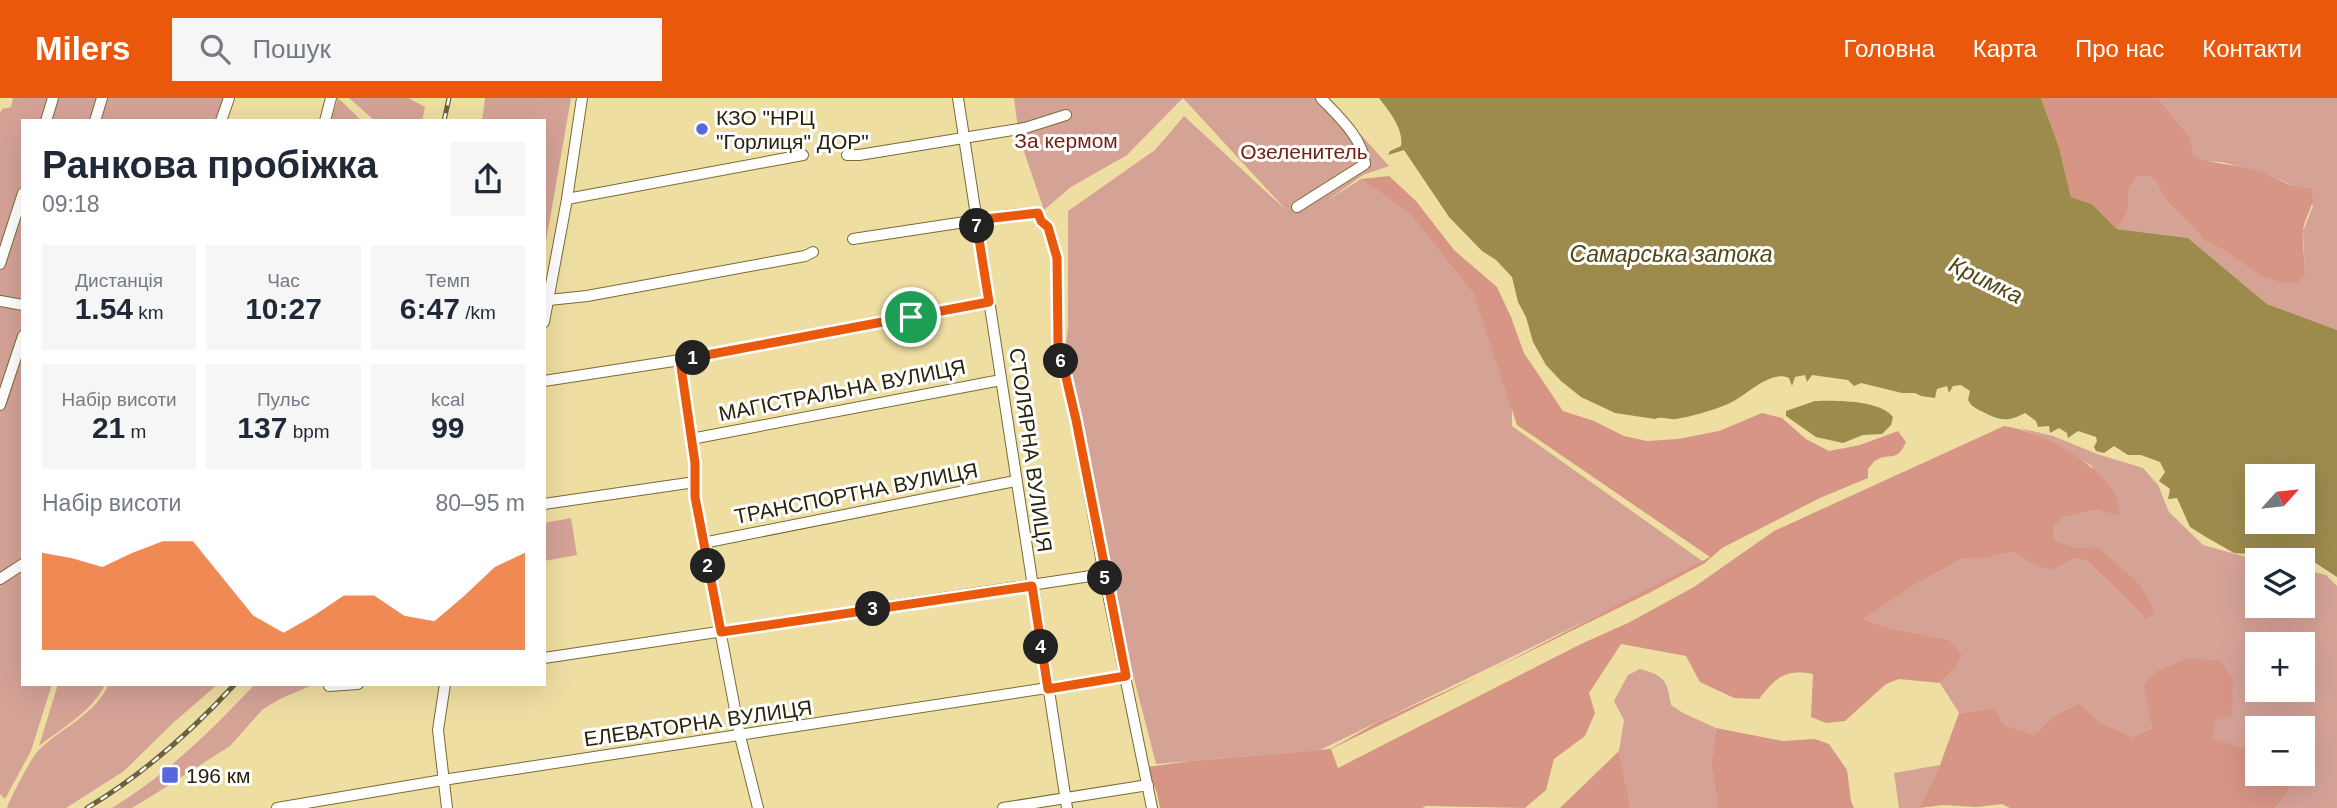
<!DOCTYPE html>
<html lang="uk">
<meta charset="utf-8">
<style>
:root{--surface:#fff;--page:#f6f6f7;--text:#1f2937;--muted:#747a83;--accent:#ea580c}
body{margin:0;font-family:Helvetica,sans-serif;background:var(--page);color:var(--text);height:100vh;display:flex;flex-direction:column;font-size:26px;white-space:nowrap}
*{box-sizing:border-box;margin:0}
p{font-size:23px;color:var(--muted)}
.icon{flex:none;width:38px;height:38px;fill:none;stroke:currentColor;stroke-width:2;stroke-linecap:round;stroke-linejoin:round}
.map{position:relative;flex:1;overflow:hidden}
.drawer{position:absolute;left:21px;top:21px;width:525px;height:567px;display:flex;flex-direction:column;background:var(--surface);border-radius:0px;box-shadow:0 7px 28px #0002}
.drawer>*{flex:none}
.needle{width:46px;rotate:63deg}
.fabs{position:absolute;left:2245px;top:366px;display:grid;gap:14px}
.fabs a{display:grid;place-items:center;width:70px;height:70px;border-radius:0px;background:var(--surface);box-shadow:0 7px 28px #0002;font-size:35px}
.pin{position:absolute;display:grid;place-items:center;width:60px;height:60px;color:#fff;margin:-30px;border:4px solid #fff;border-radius:50%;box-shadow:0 2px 7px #0007}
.km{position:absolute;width:35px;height:35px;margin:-18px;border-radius:50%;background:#222;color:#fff;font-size:19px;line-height:35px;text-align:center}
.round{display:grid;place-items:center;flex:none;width:74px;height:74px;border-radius:0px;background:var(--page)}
.headline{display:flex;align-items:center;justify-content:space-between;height:119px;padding:0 21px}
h1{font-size:38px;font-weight:700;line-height:52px}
.metrics{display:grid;grid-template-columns:repeat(3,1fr);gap:10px;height:119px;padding:7px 21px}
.metrics div{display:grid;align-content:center;border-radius:0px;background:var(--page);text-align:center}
.metrics b{font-size:30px;font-weight:700}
.metrics small{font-size:19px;font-weight:400}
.metrics p{font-size:19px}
.chart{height:196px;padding:14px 21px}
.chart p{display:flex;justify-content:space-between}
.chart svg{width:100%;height:126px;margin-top:7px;fill:var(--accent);opacity:.7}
header{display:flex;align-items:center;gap:42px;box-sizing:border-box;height:98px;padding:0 35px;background:var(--accent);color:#fff}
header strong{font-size:33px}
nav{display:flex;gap:38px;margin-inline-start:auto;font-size:24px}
.search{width:490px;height:63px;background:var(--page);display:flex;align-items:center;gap:18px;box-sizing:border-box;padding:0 24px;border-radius:0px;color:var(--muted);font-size:26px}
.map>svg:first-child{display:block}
</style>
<header>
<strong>Milers</strong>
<div class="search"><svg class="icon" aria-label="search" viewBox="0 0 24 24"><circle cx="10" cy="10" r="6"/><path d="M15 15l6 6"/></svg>Пошук</div>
<nav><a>Головна</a><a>Карта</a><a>Про нас</a><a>Контакти</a></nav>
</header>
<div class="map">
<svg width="2337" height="710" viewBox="0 0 2337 710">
<rect width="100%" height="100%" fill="#efdea2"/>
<g fill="#d5a296" fill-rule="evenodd">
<path d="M 13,0 L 224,0 L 216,23 L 23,23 L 23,461 L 0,477 L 0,15 L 2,11 L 11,9 Z"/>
<path d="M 338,0 L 362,23 L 363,23 L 331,23 Z"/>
<path d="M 349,0 L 408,0 L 425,9 L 422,23 L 375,23 Z"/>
<path d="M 485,0 L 571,0 L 544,155 L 544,23 L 482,23 Z"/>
<path d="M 1014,0 L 1328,0 L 1389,68 L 1363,77 L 1328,102 L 1361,81 L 1411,117 L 1474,197 L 1512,258 L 1512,328 L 1705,465 L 1320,652 L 1156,666 L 1108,479 L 1063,271 L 1068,229 L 1068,113 L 1155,52 L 1184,18 L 1287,113 L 1183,0 L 1127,57 L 1071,89 L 1044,112 L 1019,39 Z"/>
<path d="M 2158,0 L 2337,0 L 2337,232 L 2267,206 L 2188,140 L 2117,131 C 2121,124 2128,118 2128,110 C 2129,95 2127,89 2139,78 L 2148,78 L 2156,84 L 2165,102 L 2194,130 L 2204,143 L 2221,151 L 2261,178 L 2305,177 L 2303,133 L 2313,108 L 2302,91 L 2258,73 L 2221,64 L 2202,63 L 2194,58 L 2190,39 Z"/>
<path d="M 2020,330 L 2053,338 L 2097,356 L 2143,370 L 2158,387 L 2169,414 L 2203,447 L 2257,462 L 2258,508 L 2303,508 L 2303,471 L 2326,477 L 2337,488 L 2337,710 L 2275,710 L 2287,695 L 2297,676 L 2303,676 L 2303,630 L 2258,630 L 2257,646 L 2239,649 L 2212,640 L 2216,623 L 2149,609 L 2152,630 L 2132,639 L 2100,624 L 2079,605 L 2053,618 L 2034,637 L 2003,627 L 1994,610 L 1959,615 L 1940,585 L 1954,571 L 1948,541 L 1893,531 L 1864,521 L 1915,487 L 1964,460 L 1987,460 L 2013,454 L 2030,465 L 2051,471 L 2076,460 L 2088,464 L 2145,521 L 2077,450 L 2055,444 L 2054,426 L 2064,419 L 2098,412 L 2092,368 L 2050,344 ZM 2258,546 L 2303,546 L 2303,592 L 2258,592 Z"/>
<path d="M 571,420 L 577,457 L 544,463 L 544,425 Z"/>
<path d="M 23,469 L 23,586 L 52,586 L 31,653 L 5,701 L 0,696 L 0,484 Z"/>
<path d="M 1640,571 C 1665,578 1667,582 1671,607 L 1683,615 L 1716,630 L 1711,666 L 1718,710 L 1631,710 L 1619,653 L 1624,622 L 1614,603 L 1628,577 Z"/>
<path d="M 58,586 L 105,586 C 93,613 61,631 39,648 Z"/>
<path d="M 109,586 L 218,586 L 174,624 L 124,673 L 66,710 L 7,710 C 11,699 31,660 38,653 C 61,630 96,616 109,586 Z"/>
<path d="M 255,586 L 315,586 L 282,600 L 263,611 L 230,648 L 155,696 L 132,710 L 112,710 C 166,677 212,632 255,586 Z"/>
<path d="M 1940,667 L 1919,710 L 1899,710 L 1894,675 Z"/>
</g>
<g fill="#d79586">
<path d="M 2041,0 L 2158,0 L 2190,39 L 2194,58 C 2210,67 2239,66 2259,73 C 2276,79 2293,92 2311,90 C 2317,107 2305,116 2303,132 C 2302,147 2305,163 2305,177 L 2299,184 L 2280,184 L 2261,178 L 2221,151 L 2204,143 L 2194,130 L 2165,102 L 2156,84 L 2148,78 L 2139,78 C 2127,89 2129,95 2128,110 C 2128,118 2121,124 2117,131 L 2092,106 L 2071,99 L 2059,49 Z"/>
<path d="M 1389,78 L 1416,103 L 1454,152 L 1497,189 L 1511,219 L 1524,255 L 1563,313 L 1594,323 L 1624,338 L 1647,343 L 1678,341 L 1719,333 L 1762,315 L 1782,320 L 1806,341 L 1829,353 L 1860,347 L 1898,333 L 1906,344 C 1897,365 1891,354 1876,362 C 1873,364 1871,368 1868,371 L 1868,380 L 1820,400 L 1722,450 L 1705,465 L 1649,495 L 1331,651 L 1338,670 L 1581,546 L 1628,525 L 1694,489 L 1774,433 L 2004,328 C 2040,333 2097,364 2115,396 C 2119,402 2119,411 2120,418 L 2098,412 L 2064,419 L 2054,427 L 2055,443 L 2077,450 L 2098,449 L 2140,487 L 2155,514 L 2146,521 L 2088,464 L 2076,460 L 2051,472 L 2030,465 L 2013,454 L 1987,460 L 1964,460 L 1915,487 L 1864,521 L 1893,531 L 1948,541 L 1962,557 L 1954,571 L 1940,585 L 1899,581 L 1886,586 L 1845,623 L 1826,625 L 1811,619 L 1813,576 C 1785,571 1776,579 1759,601 L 1734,600 L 1700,584 L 1686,558 L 1621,546 L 1589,595 L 1595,615 L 1585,638 L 1554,661 L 1546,692 L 1525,710 L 1426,708 L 1422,710 L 1160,710 L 1157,695 L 1147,669 L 1191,663 L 1330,651 L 1380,623 L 1484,576 L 1710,459 L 1517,327 L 1474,197 L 1411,117 L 1361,81 Z"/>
<path d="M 2190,560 L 2220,563 L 2233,581 L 2232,617 L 2216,623 L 2213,640 L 2239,649 L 2257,646 L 2258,676 L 2297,676 L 2287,695 L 2275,710 L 2010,710 L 2002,706 L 1977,709 L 1943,707 L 1919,710 L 1940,667 L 1959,615 L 1994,610 L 2004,627 L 2034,637 L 2053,618 L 2079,605 L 2100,624 L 2132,639 L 2152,630 L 2144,586 L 2157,573 Z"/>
<path d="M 1716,630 L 1783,643 L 1815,641 L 1829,646 L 1847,672 L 1851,703 L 1854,710 L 1718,710 L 1711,666 Z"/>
<path d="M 1619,653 L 1631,710 L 1560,710 Z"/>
</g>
<g fill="#9d8b4e" fill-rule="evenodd">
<path d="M 1379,0 L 2041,0 L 2059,49 L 2071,99 L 2092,106 L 2117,131 L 2188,140 L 2267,206 L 2337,232 L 2337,479 L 2308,460 L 2281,462 L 2277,458 L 2234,455 L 2206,439 L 2190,429 L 2177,400 L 2168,401 L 2170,391 L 2159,383 L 2165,374 L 2160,364 L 2141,357 L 2128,357 L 2114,348 L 2104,355 L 2096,353 L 2094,349 L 2097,343 L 2096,339 L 2078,333 L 2068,340 L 2067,335 L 2059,330 L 2050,335 L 2049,328 L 2038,329 L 2036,323 L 2025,315 C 2006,325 1999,322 1981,313 C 1974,309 1972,309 1968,302 L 1970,293 L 1961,287 L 1953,288 L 1949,295 L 1947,288 L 1937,291 L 1935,300 L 1921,298 L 1915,295 L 1902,295 L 1861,285 L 1854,288 L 1848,282 L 1812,277 L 1807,284 L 1805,277 L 1795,279 L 1792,288 L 1789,280 C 1770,271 1744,300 1728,306 C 1711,313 1693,318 1676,321 C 1668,322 1663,318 1655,321 L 1615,315 L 1581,299 L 1561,283 L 1546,267 L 1533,244 L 1526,219 L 1518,204 L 1512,179 L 1496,162 L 1482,153 L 1449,119 L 1404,52 L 1388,57 L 1390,53 L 1401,48 C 1404,31 1389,13 1379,0 ZM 2258,378 L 2303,378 L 2303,424 L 2258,424 Z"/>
<path d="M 1815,303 C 1835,302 1881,302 1893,319 L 1891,327 L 1882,336 L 1863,337 L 1843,345 L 1816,339 L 1786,318 L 1786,313 Z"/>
</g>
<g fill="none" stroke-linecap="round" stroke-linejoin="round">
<g stroke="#7b6b33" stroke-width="12">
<g id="minor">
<path d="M 958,0 L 1067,710"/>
<path d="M 46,23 L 53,0"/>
<path d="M 95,23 L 102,0"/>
<path d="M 221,23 L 229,0"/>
<path d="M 325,23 L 331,0"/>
<path d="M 847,57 L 859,57 L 1025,30 L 1066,17"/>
<path d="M 567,101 L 803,57"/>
<path d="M 1297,109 L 1365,66 C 1363,40 1337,17 1321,0"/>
<path d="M 853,141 L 1011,117 L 1038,115 L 1041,123 L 1048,129 L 1057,160 L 1058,245 L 1076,322 L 1104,476 L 1152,710"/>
<path d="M 0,166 L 23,95"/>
<path d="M 549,202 L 587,198 L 805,158 L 813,154"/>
<path d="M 0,203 L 23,207"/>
<path d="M 544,224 L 567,101 L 582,0"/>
<path d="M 680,262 L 695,365 L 695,399 L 740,638 L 758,710"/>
<path d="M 544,283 L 680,262 L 989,204"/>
<path d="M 0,307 L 23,238"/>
<path d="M 691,341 L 1001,282"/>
<path d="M 544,406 L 695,384"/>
<path d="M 703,445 L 1015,383"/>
<path d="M 0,481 L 23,466"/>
<path d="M 544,560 L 1104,476"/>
<path d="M 445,586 L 438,632 L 447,710"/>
<path d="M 329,588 L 358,586"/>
<path d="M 277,710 L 443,682 L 1126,578"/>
<path d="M 1003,710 L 1148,687"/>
</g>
</g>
<use href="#minor" stroke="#fff" stroke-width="10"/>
<g stroke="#6a613d" stroke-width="5">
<g id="rail">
<path d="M 444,23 L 449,0"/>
<path d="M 87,710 C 142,677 191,634 235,586"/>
</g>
</g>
<use href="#rail" stroke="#fff" stroke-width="2.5" stroke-dasharray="8" stroke-linecap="butt"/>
</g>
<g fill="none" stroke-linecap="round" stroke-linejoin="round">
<g stroke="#fff" stroke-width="14">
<path id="route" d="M 1038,115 L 1041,123 L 1048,129 L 1057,160 L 1058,245 L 1076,322 L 1126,578 L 1048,591 L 1032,488 L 721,534 L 695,399 L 695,365 L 680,262 L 989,204 L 976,122 Z"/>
</g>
<use href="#route" stroke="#ea580c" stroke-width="9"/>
</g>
<g fill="#5768de" stroke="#fff" stroke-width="2.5">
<circle cx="702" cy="31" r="7"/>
<rect x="161" y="668" width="18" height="18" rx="3.5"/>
</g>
<g text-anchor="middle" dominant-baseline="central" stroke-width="6" stroke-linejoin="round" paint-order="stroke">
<g font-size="21" fill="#29230b" stroke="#fff" text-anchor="start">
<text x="716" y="19">КЗО "НРЦ<tspan x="716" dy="24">"Горлиця" ДОР"</tspan></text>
<text x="186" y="677">196 км</text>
</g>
<g font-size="21" fill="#712313" stroke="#fff">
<text x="1066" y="42">За кермом</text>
<text x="1304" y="53">Озеленитель</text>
</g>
<g font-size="21" fill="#29230b" stroke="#fff">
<text transform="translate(842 292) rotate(-11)">МАГІСТРАЛЬНА ВУЛИЦЯ</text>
<text transform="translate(1031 352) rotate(82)">СТОЛЯРНА ВУЛИЦЯ</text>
<text transform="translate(856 395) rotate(-11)">ТРАНСПОРТНА ВУЛИЦЯ</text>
<text transform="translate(698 625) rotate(-8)">ЕЛЕВАТОРНА ВУЛИЦЯ</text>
</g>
<g font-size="23" font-style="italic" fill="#534615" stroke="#fff">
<text x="1671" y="156">Самарська затока</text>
<text transform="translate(1986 182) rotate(26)">Кримка</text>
</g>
</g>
</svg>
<div class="fabs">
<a><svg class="needle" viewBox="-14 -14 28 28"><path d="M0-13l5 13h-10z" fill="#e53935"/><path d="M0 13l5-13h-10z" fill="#747a83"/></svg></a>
<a><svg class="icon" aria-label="layers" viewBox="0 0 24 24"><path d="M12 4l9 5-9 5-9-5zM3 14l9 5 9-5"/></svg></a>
<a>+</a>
<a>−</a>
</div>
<div class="pin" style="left:911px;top:219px;background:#1e9e55"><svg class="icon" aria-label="arrive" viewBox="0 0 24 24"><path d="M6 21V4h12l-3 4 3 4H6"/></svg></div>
<b class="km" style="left:693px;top:260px">1</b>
<b class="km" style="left:708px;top:468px">2</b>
<b class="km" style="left:873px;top:511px">3</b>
<b class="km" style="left:1041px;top:549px">4</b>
<b class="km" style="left:1105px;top:480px">5</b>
<b class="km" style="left:1061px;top:263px">6</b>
<b class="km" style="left:977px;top:128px">7</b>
<section class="drawer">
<div class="headline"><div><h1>Ранкова пробіжка</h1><p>09:18</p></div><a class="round"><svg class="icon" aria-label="share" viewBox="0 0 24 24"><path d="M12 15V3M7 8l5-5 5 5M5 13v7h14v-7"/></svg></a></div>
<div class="metrics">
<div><p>Дистанція</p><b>1.54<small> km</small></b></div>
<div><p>Час</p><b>10:27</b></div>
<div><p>Темп</p><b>6:47<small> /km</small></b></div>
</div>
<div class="metrics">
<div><p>Набір висоти</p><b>21<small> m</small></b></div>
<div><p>Пульс</p><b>137<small> bpm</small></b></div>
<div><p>kcal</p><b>99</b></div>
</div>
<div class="chart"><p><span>Набір висоти</span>80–95 m</p>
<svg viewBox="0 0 160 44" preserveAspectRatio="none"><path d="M0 44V10L10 12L20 15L30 10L40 6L50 6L60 19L70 32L80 38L90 32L100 25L110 25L120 32L130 34L140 25L150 15L160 10V44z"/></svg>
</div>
</section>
</div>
